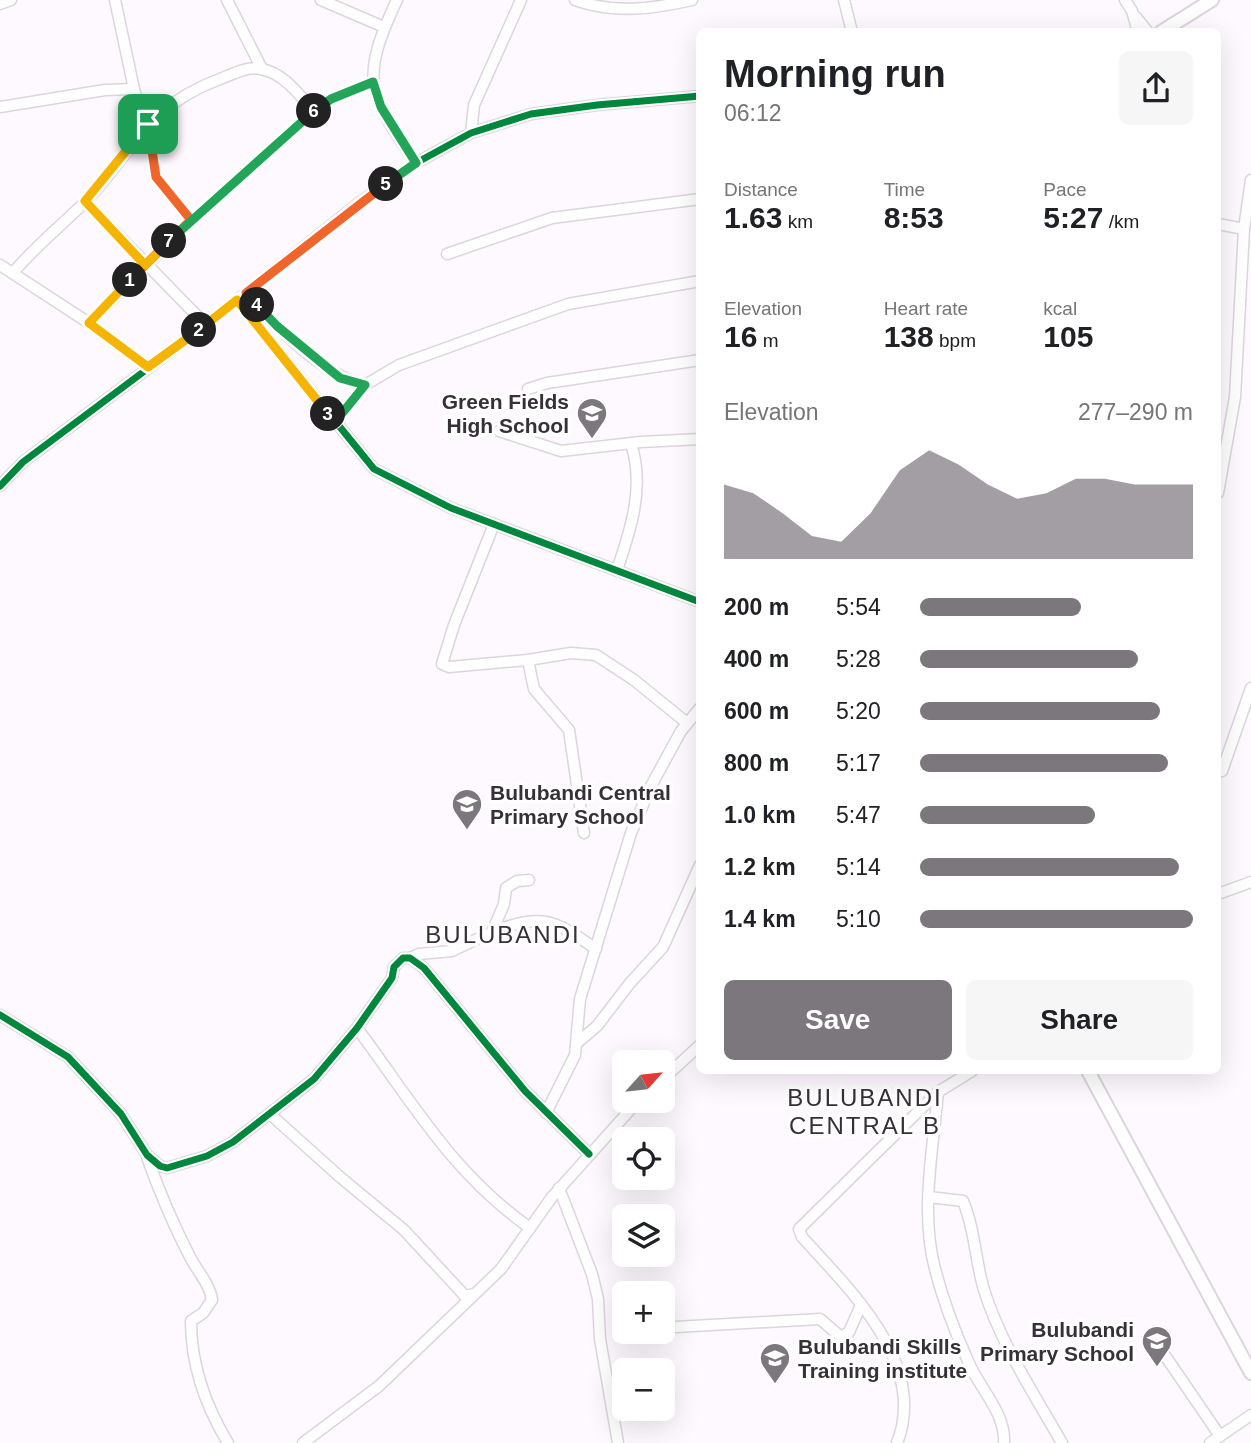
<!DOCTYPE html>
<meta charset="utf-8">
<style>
:root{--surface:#fff;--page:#f6f6f6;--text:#202124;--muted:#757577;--accent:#7c767d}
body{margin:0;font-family:Helvetica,sans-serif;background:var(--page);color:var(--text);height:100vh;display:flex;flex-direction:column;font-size:26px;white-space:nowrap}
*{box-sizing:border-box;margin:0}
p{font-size:23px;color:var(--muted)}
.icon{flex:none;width:38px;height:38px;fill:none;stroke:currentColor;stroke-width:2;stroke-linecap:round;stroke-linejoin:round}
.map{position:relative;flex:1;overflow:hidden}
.side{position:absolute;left:696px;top:28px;width:525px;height:1046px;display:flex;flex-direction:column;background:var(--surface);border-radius:10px;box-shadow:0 7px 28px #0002}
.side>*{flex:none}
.needle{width:46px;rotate:63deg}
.buttons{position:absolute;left:612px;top:1050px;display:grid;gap:14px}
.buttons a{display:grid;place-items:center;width:63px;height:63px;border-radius:10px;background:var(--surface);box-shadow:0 7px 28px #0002;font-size:35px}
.pin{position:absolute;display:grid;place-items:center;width:60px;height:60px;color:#fff;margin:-30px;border-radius:14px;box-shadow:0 4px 10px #0006}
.km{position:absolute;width:35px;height:35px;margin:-18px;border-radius:50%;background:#222;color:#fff;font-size:19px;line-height:35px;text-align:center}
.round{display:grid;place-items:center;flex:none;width:74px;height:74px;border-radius:10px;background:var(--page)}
.overview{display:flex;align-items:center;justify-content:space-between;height:119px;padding:0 28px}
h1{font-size:38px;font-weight:600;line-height:52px}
.metrics{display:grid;grid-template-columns:repeat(3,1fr);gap:10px;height:119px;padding:7px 28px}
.metrics div{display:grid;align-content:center}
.metrics b{font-size:30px;font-weight:600}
.metrics small{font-size:19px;font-weight:400}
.metrics p{font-size:19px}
.chart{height:196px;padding:14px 28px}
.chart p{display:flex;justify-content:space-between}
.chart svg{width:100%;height:126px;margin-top:7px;fill:var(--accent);opacity:.7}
.primary-button{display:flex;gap:14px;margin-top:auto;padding:14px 28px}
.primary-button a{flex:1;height:80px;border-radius:10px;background:var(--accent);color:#fff;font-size:28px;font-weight:600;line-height:80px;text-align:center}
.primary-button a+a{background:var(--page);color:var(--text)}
ul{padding:0 28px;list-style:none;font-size:23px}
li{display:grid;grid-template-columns:112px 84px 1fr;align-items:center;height:52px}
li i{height:18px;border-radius:9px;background:var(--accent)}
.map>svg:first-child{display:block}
</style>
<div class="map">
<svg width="1251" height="1443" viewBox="0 0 1251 1443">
<rect width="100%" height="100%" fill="#fdf9fe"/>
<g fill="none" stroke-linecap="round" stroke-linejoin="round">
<g stroke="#dbd6dc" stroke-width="13">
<g id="minor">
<path d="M 115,0 L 134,89"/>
<path d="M 227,0 L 262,69"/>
<path d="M 321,0 L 384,27"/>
<path d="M 397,0 C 360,79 367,93 416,163"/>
<path d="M 575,0 C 615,14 652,9 692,0"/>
<path d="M 844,0 L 852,32"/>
<path d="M 1125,0 L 1132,11 L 1138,32"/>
<path d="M 0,4 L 11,0"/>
<path d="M 1136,17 L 1148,32"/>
<path d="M 0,107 L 105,90 L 134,89 L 139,106 L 139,133"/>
<path d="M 471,133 L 474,105 L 521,0"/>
<path d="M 85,201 L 206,325"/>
<path d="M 191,221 L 314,111"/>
<path d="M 1218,224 L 1244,229"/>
<path d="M 447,254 L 552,218 L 700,199"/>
<path d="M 0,265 L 89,323 L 148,367"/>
<path d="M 13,273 C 34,247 61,226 85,202 C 134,151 146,106 220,79 C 233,74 247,66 261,69 C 284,73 299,95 314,111 L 331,99 L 373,82"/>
<path d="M 246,293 C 276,326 321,375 365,385 L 399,365 L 568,304 L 700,281"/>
<path d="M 237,300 L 374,469 L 451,508 L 700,602"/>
<path d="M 89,323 L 191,221 L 156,177 L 148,124"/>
<path d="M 528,389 L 547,383 L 700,360"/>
<path d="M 335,422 L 365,385"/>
<path d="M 499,431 L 561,451 L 641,442 L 700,439"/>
<path d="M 0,486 L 23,462 L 206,325 L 360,202 L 416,163 L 471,133 L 531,114 L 597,105 L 700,96"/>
<path d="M 1218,493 L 1235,397 L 1244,229 L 1251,180"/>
<path d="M 494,524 L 454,625 L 442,664 L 449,667 L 528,660 L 571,653 L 596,655 L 634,680 L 687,723"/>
<path d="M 617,570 C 631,529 645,486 631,444"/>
<path d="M 528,660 L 534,689 L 569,730 L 584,833"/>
<path d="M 1222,771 L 1251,688"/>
<path d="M 1218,894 L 1251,882"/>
<path d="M 492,932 C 543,913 553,919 596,949"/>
<path d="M 410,958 L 419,954 L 452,951 L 492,932 L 504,904 L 506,888 L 517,881 L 529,880"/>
<path d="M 0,1015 L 68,1057 L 121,1114 L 147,1155 L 160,1166 L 167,1168 L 207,1156 L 233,1142 L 314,1079 L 357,1028 L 392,978 L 394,967 L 403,958 L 410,958 L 424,968 L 525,1091 L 589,1154"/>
<path d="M 357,1028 C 413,1103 451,1172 530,1228"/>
<path d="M 577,1043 L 597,1026 L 630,983 L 663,947 L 700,865"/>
<path d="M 663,1079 L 700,1045"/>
<path d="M 938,1092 C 933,1149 920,1213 935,1269 C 943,1300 955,1332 968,1361 C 979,1388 1006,1413 1004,1443"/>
<path d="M 546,1113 L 575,1055 L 580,999 L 631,833 L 651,786 L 681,731 L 700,708"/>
<path d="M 271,1115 L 340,1177 L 404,1230 L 465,1296 L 474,1294"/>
<path d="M 147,1157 C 159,1191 173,1224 190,1257 C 197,1271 210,1284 212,1300 L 203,1313 L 191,1321 C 191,1365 205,1405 228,1443"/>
<path d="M 559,1188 L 592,1274 L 598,1299 L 600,1339 L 618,1443"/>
<path d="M 929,1197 L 963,1201 C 975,1229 975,1260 984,1290 C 1001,1344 1034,1394 1062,1443"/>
<path d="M 675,1327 L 820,1319 L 841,1337 L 849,1332 L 861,1305"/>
<path d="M 1166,1357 L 1220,1436"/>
<path d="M 303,1443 L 379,1386 L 501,1269 L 552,1197 L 638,1101"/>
<path d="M 897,1443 C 928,1364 851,1291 802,1237 L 799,1229 L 938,1092 L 972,1071"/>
<path d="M 1210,1443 L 1251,1415"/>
</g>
</g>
<g stroke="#dbd6dc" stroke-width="16">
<g id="major">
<path d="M 1161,32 L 1212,0"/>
<path d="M 1088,1071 L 1251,1373"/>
</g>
</g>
<use href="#minor" stroke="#fffeff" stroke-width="10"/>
<use href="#major" stroke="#fffeff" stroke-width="12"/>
<g stroke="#fff" stroke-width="11">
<g id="cycleway">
<path d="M 237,300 L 374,469 L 451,508 L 700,602"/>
<path d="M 0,486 L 23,462 L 206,325 L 360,202 L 416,163 L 471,133 L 531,114 L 597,105 L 700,96"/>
<path d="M 0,1015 L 68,1057 L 121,1114 L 147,1155 L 160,1166 L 167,1168 L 207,1156 L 233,1142 L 314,1079 L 357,1028 L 392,978 L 394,967 L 403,958 L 410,958 L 424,968 L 525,1091 L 589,1154"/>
</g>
</g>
<use href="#cycleway" stroke="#00873e" stroke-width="7"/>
</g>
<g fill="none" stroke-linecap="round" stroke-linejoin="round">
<g stroke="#fff" stroke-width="14">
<path id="split-1" d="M 130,280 L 191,220 L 156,177 L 148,124"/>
</g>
<g stroke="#fff" stroke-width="14">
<path id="split-2" d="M 130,280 L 89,323 L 148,367 L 199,330"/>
</g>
<g stroke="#fff" stroke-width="14">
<path id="split-3" d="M 199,330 L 237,300 L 328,414"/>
</g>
<g stroke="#fff" stroke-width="14">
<path id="split-4" d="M 257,305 L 277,326 L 340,378 L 365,385 L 335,422 L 328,414"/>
</g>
<g stroke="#fff" stroke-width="14">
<path id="split-5" d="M 257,305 L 246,293 L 386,184"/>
</g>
<g stroke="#fff" stroke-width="14">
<path id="split-6" d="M 314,111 L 331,99 L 373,82 L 381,107 L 416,163 L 386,184"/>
</g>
<g stroke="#fff" stroke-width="14">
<path id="split-7" d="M 169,241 L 314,111"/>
</g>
<g stroke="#fff" stroke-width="14">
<path id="split-8" d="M 148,124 L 85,201 L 145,265 L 169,241"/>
</g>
<use href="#split-1" stroke="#f0652b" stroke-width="9"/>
<use href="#split-2" stroke="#f5b400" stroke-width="9"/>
<use href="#split-3" stroke="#f5b400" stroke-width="9"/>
<use href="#split-4" stroke="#22a559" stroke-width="9"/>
<use href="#split-5" stroke="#f0652b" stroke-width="9"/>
<use href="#split-6" stroke="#22a559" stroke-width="9"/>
<use href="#split-7" stroke="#22a559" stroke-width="9"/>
<use href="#split-8" stroke="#f5b400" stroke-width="9"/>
</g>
<defs>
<g id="school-pin" transform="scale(1.575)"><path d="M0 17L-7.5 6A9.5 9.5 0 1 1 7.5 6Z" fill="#7c767d" stroke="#fff"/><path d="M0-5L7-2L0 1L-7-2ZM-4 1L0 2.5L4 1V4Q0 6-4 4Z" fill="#fff"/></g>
<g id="university-pin" transform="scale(1.575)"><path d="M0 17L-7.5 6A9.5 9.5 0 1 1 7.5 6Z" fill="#7c767d" stroke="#fff"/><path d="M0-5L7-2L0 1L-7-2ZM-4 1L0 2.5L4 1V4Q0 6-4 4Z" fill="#fff"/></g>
</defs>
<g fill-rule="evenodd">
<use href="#school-pin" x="592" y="413"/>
<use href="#school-pin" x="467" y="804"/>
<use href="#school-pin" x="1157" y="1341"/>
<use href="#university-pin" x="775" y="1358"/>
</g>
<g text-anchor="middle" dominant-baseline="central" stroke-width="7" stroke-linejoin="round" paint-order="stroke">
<g font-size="21" font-weight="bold" fill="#363037" stroke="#fff" text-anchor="end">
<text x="569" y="401">Green Fields<tspan x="569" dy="24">High School</tspan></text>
<text x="490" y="792" text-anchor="start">Bulubandi Central<tspan x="490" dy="24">Primary School</tspan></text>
<text x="1134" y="1329">Bulubandi<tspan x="1134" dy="24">Primary School</tspan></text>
<text x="798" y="1346" text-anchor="start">Bulubandi Skills<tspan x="798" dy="24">Training institute</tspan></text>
</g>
<g font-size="24" letter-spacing="2" fill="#363037" stroke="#fff">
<text x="503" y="934">BULUBANDI</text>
<text x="865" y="1097">BULUBANDI<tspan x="865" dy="28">CENTRAL B</tspan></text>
</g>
</g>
</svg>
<div class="buttons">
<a><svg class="needle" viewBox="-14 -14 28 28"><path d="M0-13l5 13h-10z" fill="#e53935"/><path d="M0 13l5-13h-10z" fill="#757577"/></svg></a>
<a><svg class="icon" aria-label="locate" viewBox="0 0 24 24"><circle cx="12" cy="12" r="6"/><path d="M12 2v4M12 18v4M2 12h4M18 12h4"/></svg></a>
<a><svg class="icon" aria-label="layers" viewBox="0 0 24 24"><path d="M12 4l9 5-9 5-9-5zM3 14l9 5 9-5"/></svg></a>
<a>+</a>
<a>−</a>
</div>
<div class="pin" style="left:148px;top:124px;background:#1e9e55"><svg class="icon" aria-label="arrive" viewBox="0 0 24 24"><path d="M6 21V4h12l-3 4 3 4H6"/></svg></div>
<b class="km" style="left:130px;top:280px">1</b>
<b class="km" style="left:199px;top:330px">2</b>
<b class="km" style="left:328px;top:414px">3</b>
<b class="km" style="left:257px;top:305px">4</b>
<b class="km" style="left:386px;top:184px">5</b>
<b class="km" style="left:314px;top:111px">6</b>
<b class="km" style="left:169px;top:241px">7</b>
<section class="side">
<div class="overview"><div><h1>Morning run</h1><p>06:12</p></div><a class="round"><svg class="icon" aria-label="share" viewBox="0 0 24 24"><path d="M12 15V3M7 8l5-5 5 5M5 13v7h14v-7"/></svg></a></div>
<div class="metrics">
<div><p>Distance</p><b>1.63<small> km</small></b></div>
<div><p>Time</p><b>8:53</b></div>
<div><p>Pace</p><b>5:27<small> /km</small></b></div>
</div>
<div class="metrics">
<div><p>Elevation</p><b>16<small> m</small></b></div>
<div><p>Heart rate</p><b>138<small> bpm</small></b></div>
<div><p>kcal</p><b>105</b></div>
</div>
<div class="chart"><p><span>Elevation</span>277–290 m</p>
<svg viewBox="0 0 160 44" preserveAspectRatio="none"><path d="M0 44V18L10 21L20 28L30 36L40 38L50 28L60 13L70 6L80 11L90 18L100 23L110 21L120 16L130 16L140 18L150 18L160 18V44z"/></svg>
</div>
<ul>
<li><b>200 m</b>5:54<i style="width:59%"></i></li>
<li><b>400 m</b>5:28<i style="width:80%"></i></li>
<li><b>600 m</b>5:20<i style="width:88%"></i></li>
<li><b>800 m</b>5:17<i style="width:91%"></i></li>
<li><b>1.0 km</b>5:47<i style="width:64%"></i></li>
<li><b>1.2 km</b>5:14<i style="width:95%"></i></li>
<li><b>1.4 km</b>5:10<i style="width:100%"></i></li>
</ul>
<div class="primary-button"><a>Save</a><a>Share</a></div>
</section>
</div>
